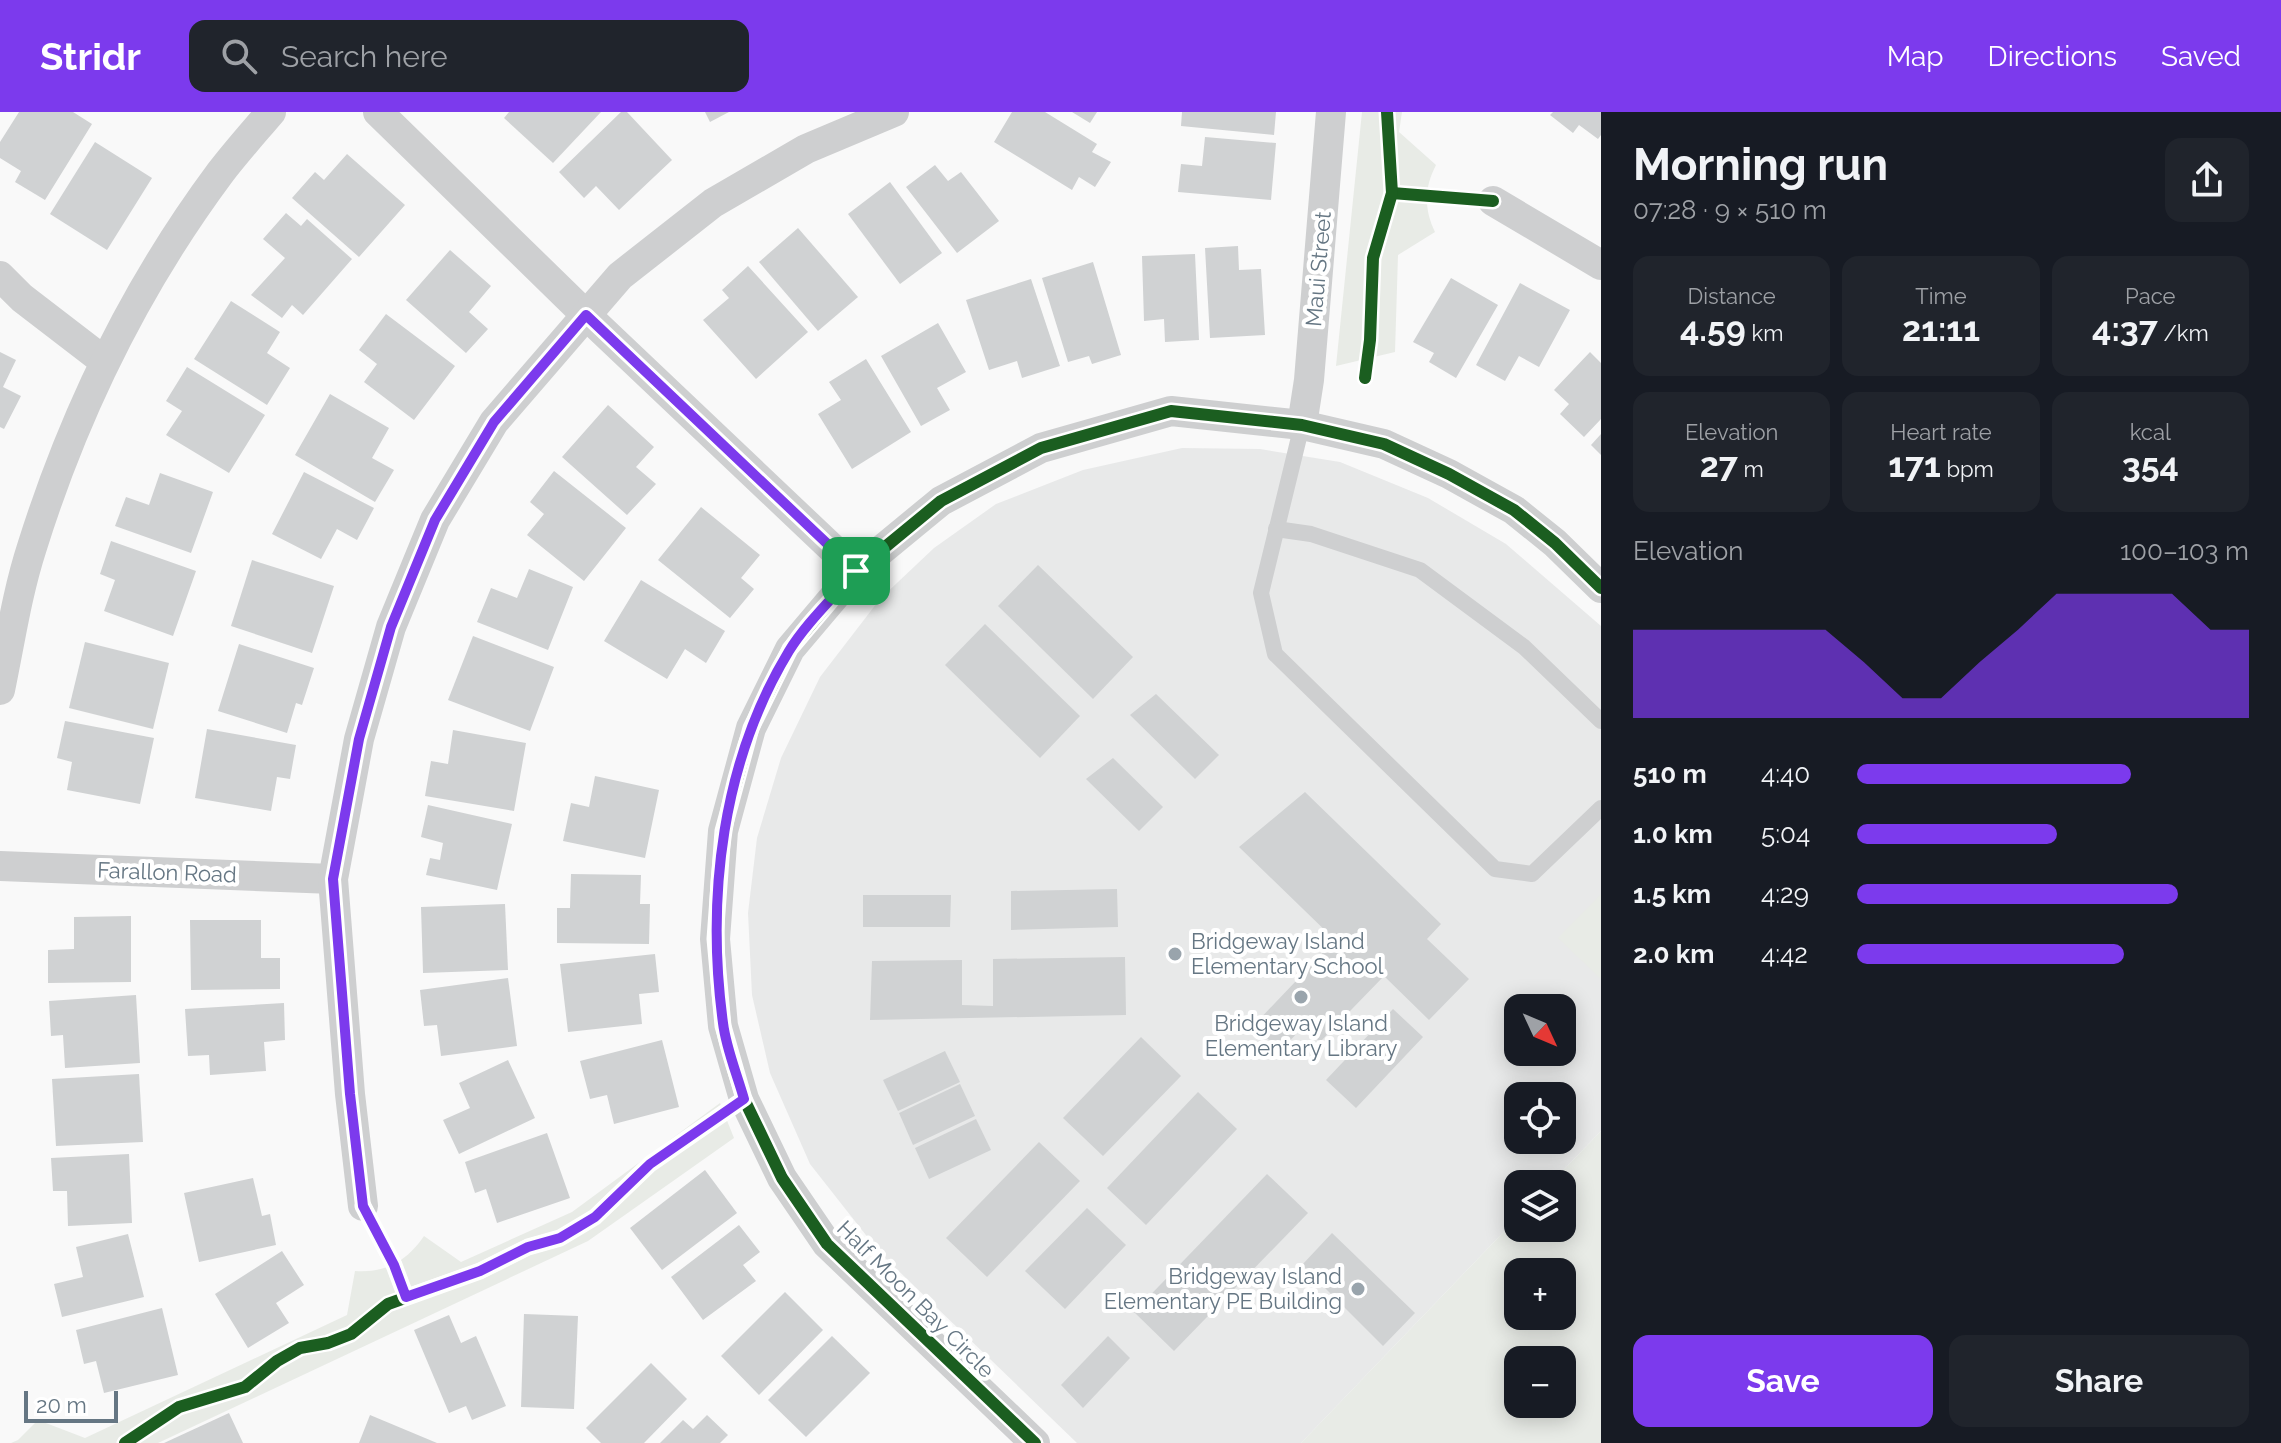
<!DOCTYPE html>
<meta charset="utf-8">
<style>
:root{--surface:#171b24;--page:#20242c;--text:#f1f3f6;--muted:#9ea1a6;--accent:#7c3aed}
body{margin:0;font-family:Raleway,sans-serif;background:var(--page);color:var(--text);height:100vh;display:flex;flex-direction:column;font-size:30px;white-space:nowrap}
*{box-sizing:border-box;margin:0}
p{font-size:26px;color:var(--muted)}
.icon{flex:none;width:44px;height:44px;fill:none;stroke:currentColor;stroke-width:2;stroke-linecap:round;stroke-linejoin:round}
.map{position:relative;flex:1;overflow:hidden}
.details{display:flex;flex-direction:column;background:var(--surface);width:680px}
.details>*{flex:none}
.needle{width:52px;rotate:134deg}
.buttons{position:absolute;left:1504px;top:882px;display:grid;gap:16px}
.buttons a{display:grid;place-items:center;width:72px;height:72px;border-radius:16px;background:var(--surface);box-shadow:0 4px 20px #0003;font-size:40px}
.scale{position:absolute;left:24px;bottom:20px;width:94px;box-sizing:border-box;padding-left:8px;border:4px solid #657683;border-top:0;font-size:22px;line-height:28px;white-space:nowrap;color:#657683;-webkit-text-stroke:6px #fff;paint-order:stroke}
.pin{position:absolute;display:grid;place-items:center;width:68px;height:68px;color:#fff;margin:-34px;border-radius:16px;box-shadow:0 4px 12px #0006}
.round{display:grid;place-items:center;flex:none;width:84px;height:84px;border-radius:16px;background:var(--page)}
.headline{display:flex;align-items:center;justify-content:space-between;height:136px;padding:0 32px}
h1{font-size:44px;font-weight:700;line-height:60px}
.stats{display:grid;grid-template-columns:repeat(3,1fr);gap:12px;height:136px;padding:8px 32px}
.stats div{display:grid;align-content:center;border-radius:16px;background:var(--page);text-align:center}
.stats b{font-size:34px;font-weight:700}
.stats small{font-size:22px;font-weight:400}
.stats p{font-size:22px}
.chart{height:224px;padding:16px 32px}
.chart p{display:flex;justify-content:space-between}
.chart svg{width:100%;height:144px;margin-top:8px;fill:var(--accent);opacity:.7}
.action{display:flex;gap:16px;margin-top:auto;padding:16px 32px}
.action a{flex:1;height:92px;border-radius:16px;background:var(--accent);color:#fff;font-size:32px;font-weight:700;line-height:92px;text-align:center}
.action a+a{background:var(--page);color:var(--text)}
ul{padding:0 32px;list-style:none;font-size:26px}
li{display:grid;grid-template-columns:128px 96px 1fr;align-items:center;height:60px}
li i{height:20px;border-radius:10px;background:var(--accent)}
header{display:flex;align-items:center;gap:48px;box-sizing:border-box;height:112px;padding:0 40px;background:var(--accent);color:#fff}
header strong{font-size:38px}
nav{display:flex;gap:44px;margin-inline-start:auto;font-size:28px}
.search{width:560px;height:72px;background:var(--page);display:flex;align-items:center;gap:20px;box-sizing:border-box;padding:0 28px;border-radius:16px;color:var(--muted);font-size:30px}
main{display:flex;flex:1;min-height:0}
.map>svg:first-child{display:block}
</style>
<header>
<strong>Stridr</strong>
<div class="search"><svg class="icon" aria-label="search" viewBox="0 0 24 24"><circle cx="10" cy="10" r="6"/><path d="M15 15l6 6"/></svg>Search here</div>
<nav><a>Map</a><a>Directions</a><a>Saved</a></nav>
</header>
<main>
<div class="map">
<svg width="1601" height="1331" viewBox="0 0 1601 1331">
<rect width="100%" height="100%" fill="#f9f9f9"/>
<path fill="#e8e9e9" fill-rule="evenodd" d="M 1182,336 L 1260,337 L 1340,350 L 1428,386 L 1506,432 L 1601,514 L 1601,1019 L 1550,1072 L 1518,1072 L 1518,1105 L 1301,1331 L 1077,1331 L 880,1141 L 810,1052 L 770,961 L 752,883 L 748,801 L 757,726 L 781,646 L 820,565 L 880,487 L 934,436 L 996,392 L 1083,358 ZM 1518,896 L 1562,896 L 1562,940 L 1518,940 ZM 1518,984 L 1562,984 L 1562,1028 L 1518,1028 Z"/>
<g fill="#e8ebe6" fill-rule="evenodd">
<path d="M 1362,0 L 1402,0 L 1399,20 L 1436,53 C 1424,76 1424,97 1435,120 L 1398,143 L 1395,240 L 1336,254 Z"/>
<path d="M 1601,782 L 1601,867 L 1558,826 Z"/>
<path d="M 720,991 L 734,1026 L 588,1129 L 158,1331 L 11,1331 L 18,1328 L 38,1308 L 85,1326 L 347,1203 L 355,1159 C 386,1161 407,1149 424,1124 L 461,1150 L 572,1100 Z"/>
<path d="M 1601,1019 L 1601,1331 L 1301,1331 L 1518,1105 L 1518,1116 L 1562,1116 L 1562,1072 L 1550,1072 ZM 1518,1160 L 1562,1160 L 1562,1204 L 1518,1204 ZM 1518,1248 L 1562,1248 L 1562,1292 L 1518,1292 Z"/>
</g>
<g fill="#d0d2d3">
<path d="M 19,0 L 73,0 L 92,12 L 45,88 L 15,70 L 21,59 L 0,46 L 0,30 Z"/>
<path d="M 509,0 L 601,0 L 553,51 L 504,6 Z"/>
<path d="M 621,0 L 627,0 L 672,48 L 619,98 L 596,74 L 584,86 L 559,60 Z"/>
<path d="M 705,0 L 729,0 L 710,10 Z"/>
<path d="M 1012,0 L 1045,0 L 1097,32 L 1092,40 L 1111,50 L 1095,75 L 1079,65 L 1072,78 L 994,30 Z"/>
<path d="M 1072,0 L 1097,0 L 1090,11 Z"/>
<path d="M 1182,0 L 1276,0 L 1274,23 L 1181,14 Z"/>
<path d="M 1553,0 L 1601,0 L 1601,23 L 1598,27 L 1579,13 L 1573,21 L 1550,3 Z"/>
<path d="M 1205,25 L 1276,31 L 1271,88 L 1178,80 L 1181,52 L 1202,54 Z"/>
<path d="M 95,30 L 152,66 L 107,138 L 50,102 Z"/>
<path d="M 347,42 L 405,93 L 359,145 L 292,86 L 315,60 L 324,68 Z"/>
<path d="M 935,53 L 948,69 L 961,60 L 999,109 L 957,141 L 906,75 Z"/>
<path d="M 890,70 L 942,141 L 900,172 L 848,102 Z"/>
<path d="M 286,101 L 301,114 L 307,107 L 352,147 L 303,203 L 292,193 L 282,206 L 251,183 L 285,146 L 263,127 Z"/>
<path d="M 798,116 L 858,185 L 818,219 L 759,150 Z"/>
<path d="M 1238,134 L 1239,158 L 1261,157 L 1265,223 L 1210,226 L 1205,136 Z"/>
<path d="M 450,138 L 491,174 L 469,200 L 488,217 L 466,241 L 406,188 Z"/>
<path d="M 1195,142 L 1199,228 L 1165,230 L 1164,207 L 1144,209 L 1142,144 Z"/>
<path d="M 1093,150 L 1121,243 L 1092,252 L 1089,244 L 1068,250 L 1042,166 Z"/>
<path d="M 748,154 L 808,220 L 756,267 L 703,208 L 729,186 L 722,178 Z"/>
<path d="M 1451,166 L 1498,193 L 1456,266 L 1429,250 L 1434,241 L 1413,230 Z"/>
<path d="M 1031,167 L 1060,254 L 1022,266 L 1017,249 L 989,258 L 966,188 Z"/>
<path d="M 1520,171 L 1570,198 L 1539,255 L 1519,244 L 1505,269 L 1476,253 Z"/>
<path d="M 231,189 L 280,220 L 267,241 L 290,256 L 267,293 L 194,247 Z"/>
<path d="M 386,202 L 455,254 L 414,308 L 364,270 L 377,252 L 359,238 Z"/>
<path d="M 938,211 L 966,260 L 937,276 L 950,298 L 921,314 L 881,244 Z"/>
<path d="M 0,240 L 16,248 L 3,275 L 21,284 L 4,317 L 0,315 Z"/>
<path d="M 1590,240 L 1601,251 L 1601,307 L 1584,325 L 1560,302 L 1569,292 L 1554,278 Z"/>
<path d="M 866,247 L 911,320 L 852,357 L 818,302 L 841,288 L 829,270 Z"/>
<path d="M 187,255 L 265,303 L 229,361 L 166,323 L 182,299 L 166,289 Z"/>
<path d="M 330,282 L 389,316 L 372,346 L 394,358 L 375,390 L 295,343 Z"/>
<path d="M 608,293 L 654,335 L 636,355 L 656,372 L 627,403 L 562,345 Z"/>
<path d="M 1601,322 L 1601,343 L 1591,333 Z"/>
<path d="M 554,359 L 626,416 L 584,469 L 527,423 L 544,402 L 530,390 Z"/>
<path d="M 304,360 L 374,396 L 357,428 L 337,417 L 321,447 L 272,422 Z"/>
<path d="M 160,361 L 213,380 L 191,441 L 115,414 L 126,385 L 149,393 Z"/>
<path d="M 701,395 L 760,443 L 741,466 L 754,477 L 730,506 L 658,448 Z"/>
<path d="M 111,429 L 196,459 L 173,524 L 104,499 L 115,468 L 100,462 Z"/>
<path d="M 252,448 L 334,474 L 312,541 L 231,514 Z"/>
<path d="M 1038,453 L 1133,545 L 1093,587 L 998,494 Z"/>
<path d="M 529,457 L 573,475 L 548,538 L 477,510 L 491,476 L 517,486 Z"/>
<path d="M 641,468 L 725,519 L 706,551 L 685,537 L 667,567 L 604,529 Z"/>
<path d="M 985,512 L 1080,604 L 1040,646 L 945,553 Z"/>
<path d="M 473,524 L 554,555 L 530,619 L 448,588 Z"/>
<path d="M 85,530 L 169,551 L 153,617 L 69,596 Z"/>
<path d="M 239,532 L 314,556 L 302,593 L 296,591 L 287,621 L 218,599 Z"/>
<path d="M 1156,582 L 1219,643 L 1195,667 L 1130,603 Z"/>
<path d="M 65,609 L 154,626 L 140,692 L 67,678 L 72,650 L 57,646 Z"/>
<path d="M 207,617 L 296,633 L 290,667 L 277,665 L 271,699 L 195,686 Z"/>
<path d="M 453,618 L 526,631 L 514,699 L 425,684 L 431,649 L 448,652 Z"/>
<path d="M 1113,646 L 1163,695 L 1139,719 L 1086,667 Z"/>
<path d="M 595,664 L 659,678 L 645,746 L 563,729 L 571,691 L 589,695 Z"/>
<path d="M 1305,680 L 1441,812 L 1427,827 L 1469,867 L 1429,908 L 1384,864 L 1320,930 L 1304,914 L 1280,939 L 1254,913 L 1335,828 L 1239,735 Z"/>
<path d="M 428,693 L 512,712 L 497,778 L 426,763 L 430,746 L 440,748 L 443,731 L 421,725 Z"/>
<path d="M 571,762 L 641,763 L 640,792 L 650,792 L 649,832 L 557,831 L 557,796 L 570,796 Z"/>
<path d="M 1117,777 L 1118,815 L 1011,818 L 1011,779 Z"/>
<path d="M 863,783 L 951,783 L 950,815 L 863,815 Z"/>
<path d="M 505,792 L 508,858 L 423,861 L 421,795 Z"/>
<path d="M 131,804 L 131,870 L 48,871 L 48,838 L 74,837 L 74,805 Z"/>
<path d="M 190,808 L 261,808 L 261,846 L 280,846 L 280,877 L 191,878 Z"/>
<path d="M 655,842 L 659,880 L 639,882 L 642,912 L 568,920 L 560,852 Z"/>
<path d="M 1125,845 L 1126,903 L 870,908 L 872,849 L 962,848 L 962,893 L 993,894 L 993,847 Z"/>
<path d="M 508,866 L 517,934 L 441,944 L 437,913 L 424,914 L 420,878 Z"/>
<path d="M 136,883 L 140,951 L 65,956 L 63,923 L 51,924 L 49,889 Z"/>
<path d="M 284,891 L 285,928 L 264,930 L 266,959 L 210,963 L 209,943 L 188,944 L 185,897 Z"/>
<path d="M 1393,897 L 1423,925 L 1356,996 L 1326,968 Z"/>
<path d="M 1141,925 L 1181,964 L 1103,1044 L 1063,1006 Z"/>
<path d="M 662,928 L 679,995 L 614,1012 L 607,983 L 590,987 L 580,949 Z"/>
<path d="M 945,939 L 960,970 L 898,999 L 883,968 Z"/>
<path d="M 508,948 L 535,1006 L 459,1042 L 443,1008 L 470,996 L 459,971 Z"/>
<path d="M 139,962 L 143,1030 L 56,1034 L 52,967 Z"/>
<path d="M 960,972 L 975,1004 L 913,1033 L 899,1001 Z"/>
<path d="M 1198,980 L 1237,1017 L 1146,1113 L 1107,1076 Z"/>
<path d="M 976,1007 L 991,1038 L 929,1067 L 915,1036 Z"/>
<path d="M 547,1021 L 570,1086 L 497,1111 L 486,1077 L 475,1081 L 465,1050 Z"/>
<path d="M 1039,1030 L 1080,1069 L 987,1165 L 946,1126 Z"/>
<path d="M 129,1042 L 132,1111 L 68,1114 L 67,1079 L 53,1079 L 51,1046 Z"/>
<path d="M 705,1058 L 737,1101 L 662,1158 L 630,1116 Z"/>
<path d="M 1267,1062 L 1308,1101 L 1174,1239 L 1134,1200 Z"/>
<path d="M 253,1066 L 262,1104 L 270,1102 L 276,1133 L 199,1150 L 184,1081 Z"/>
<path d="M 1087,1096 L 1126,1133 L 1065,1197 L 1025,1159 Z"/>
<path d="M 739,1113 L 760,1140 L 743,1153 L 756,1169 L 703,1208 L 671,1165 Z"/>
<path d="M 1332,1121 L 1415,1201 L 1383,1234 L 1302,1153 Z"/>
<path d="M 128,1122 L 144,1185 L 62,1205 L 54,1172 L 83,1165 L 76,1135 Z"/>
<path d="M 282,1139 L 304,1173 L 276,1191 L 289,1211 L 248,1236 L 215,1182 Z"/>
<path d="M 785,1180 L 823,1218 L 759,1283 L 721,1244 Z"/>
<path d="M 162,1196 L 178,1263 L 104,1281 L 96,1249 L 84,1252 L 76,1218 Z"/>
<path d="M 524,1202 L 578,1204 L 574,1297 L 521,1295 Z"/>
<path d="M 449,1203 L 461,1231 L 476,1224 L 506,1294 L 472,1308 L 466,1294 L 449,1301 L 414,1218 Z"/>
<path d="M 832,1224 L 870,1261 L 806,1325 L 768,1288 Z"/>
<path d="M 1108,1224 L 1130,1246 L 1083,1296 L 1061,1273 Z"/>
<path d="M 651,1251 L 687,1287 L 644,1331 L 601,1331 L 586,1316 Z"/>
<path d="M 229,1301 L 243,1331 L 164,1331 Z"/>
<path d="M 370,1303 L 437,1331 L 359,1331 Z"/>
<path d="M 707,1303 L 728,1323 L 720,1331 L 660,1331 L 683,1308 L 693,1317 Z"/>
</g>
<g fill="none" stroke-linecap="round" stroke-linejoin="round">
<g stroke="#cecfd0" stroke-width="16">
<path d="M 1302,313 L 1261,481 L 1275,542 L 1495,757 L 1532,762 L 1601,696"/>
<path d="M 1276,417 L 1311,422 L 1420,458 L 1524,535 L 1601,609"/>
</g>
<g stroke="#cecfd0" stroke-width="30">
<path d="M 378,0 L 586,203 L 856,459"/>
<path d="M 1493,89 L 1601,153"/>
<path d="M 0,164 L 22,186 L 104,249"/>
<path d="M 1302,313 L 1309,268 L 1331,0"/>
<path d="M 0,578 C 10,530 17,481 32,435 C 74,301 136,174 220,61 C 236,40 254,20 271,0"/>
<path d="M 0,754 L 333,767"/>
<path d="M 363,1094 L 350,982 L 333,767 L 359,627 L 391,515 L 435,408 L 494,310 L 620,164 L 713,91 L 806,37 L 894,0"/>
<path d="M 1035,1331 L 827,1132 L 782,1066 L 744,987 L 723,914 L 715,827 L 723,719 L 751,616 L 790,537 L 856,459 L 941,389 L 1041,336 L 1171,299 L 1302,313 L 1384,332 L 1449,362 L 1514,398 L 1555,431 L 1601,476"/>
</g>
<g stroke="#fff" stroke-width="17">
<g id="cycleway">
<path d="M 1392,81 L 1493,89"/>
<path d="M 1365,266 L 1370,228 L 1373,146 L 1392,81 L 1387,0"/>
<path d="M 363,1094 L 394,1153 L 406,1185"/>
<path d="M 125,1331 L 179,1295 L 245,1275 L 277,1249 L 300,1236 L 328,1231 L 351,1222 L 388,1192 L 480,1159 L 528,1135 L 560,1126 L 595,1105 L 650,1052 L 744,987"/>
<path d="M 1035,1331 L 827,1132 L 782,1066 L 744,987 L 723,914 L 715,827 L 723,719 L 751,616 L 790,537 L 856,459 L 941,389 L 1041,336 L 1171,299 L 1302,313 L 1384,332 L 1449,362 L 1514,398 L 1555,431 L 1601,476"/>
</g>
</g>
<use href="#cycleway" stroke="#1b5e20" stroke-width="12"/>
</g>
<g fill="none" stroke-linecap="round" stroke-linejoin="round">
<g stroke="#fff" stroke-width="16">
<path id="route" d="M 586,203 L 856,459 C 835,484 806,511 789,539 C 722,649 706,785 723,911 C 726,936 737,962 744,987 L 650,1052 L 595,1105 L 560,1126 L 528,1135 L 480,1159 L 406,1185 L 394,1153 L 363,1094 L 350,982 L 333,767 L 359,627 L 391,515 L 435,408 L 494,310 Z"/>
</g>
<use href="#route" stroke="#7c3aed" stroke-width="10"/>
</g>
<g fill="#99a4ac" stroke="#fff" stroke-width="3">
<circle cx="1175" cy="842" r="8"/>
<circle cx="1301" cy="885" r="8"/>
<circle cx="1358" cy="1177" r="8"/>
</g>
<g text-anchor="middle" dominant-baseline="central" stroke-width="8" stroke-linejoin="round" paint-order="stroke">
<g font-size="22" fill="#657683" stroke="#fff">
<text transform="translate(1318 157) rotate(-85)">Maui Street</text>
<text transform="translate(167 760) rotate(2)">Farallon Road</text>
<text transform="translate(916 1187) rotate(45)">Half Moon Bay Circle</text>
</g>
<g font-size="22" fill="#657683" stroke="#fff" text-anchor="start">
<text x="1191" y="829">Bridgeway Island<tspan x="1191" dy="25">Elementary School</tspan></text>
<text x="1301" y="911" text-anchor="middle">Bridgeway Island<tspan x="1301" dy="25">Elementary Library</tspan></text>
<text x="1342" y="1164" text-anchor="end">Bridgeway Island<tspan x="1342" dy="25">Elementary PE Building</tspan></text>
</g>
</g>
</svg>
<div class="buttons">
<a><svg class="needle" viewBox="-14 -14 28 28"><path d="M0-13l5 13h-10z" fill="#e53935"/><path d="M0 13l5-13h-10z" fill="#9ea1a6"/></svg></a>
<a><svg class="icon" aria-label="locate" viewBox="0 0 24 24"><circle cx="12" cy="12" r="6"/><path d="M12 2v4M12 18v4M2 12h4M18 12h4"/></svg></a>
<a><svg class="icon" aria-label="layers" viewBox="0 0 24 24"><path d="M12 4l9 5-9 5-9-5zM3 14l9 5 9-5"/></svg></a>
<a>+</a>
<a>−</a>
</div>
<div class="scale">20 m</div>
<div class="pin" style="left:856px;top:459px;background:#1e9e55"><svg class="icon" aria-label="arrive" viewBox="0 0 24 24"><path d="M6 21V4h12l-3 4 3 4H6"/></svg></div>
</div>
<section class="details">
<div class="headline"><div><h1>Morning run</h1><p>07:28 · 9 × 510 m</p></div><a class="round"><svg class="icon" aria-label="share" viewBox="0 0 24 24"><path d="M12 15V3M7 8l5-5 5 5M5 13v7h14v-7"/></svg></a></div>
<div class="stats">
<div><p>Distance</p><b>4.59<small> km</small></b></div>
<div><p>Time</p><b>21:11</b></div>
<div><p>Pace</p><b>4:37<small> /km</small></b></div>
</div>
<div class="stats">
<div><p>Elevation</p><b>27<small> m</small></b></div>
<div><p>Heart rate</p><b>171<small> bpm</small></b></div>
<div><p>kcal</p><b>354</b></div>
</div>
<div class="chart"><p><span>Elevation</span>100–103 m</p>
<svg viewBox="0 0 160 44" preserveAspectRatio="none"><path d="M0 44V17L10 17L20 17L30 17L40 17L50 17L60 27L70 38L80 38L90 27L100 17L110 6L120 6L130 6L140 6L150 17L160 17V44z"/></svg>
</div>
<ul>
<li><b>510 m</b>4:40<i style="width:70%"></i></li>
<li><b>1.0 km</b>5:04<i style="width:51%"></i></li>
<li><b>1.5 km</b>4:29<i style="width:82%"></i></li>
<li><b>2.0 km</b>4:42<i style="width:68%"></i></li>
</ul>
<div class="action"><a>Save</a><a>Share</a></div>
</section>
</main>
